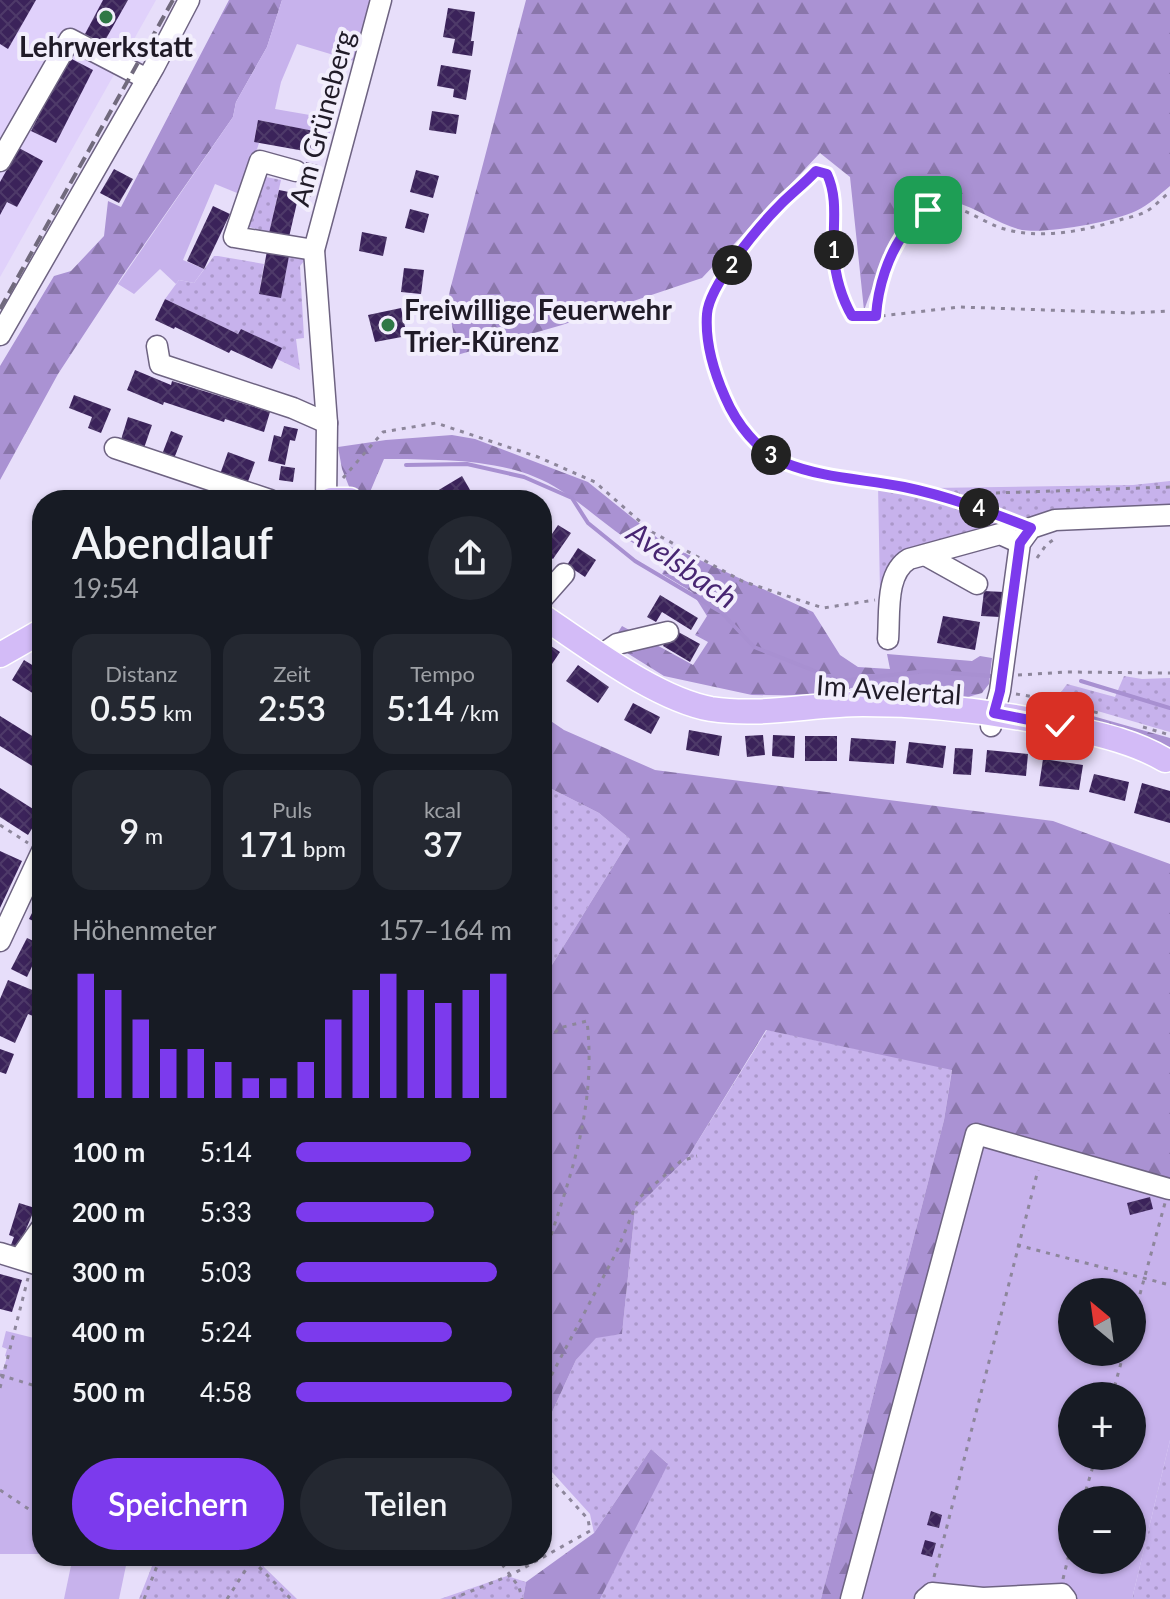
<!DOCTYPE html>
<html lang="de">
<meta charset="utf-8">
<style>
:root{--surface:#171b24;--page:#242831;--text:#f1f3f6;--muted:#9ea1a6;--accent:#7c3aed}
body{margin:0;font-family:Lato,sans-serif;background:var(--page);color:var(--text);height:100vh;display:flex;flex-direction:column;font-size:30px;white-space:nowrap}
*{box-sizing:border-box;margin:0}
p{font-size:26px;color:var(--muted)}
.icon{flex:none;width:44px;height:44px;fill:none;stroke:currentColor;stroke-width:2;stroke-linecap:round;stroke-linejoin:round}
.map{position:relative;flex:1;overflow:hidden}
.side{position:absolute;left:32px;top:490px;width:520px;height:1076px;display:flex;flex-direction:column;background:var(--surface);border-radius:32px;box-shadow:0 2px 6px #0004}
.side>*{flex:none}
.needle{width:52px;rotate:331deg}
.fabs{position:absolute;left:1058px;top:1278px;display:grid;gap:16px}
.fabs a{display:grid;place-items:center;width:88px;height:88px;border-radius:50%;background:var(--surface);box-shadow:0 2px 6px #0004;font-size:40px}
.pin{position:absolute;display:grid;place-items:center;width:68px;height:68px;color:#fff;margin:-34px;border-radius:16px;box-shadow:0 4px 12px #0006}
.km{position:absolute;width:40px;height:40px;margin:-20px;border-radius:50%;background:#222;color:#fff;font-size:22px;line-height:40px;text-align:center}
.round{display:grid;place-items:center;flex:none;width:84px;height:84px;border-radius:42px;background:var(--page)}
.headline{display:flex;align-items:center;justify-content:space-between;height:136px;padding:0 40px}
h1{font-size:44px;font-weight:600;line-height:60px}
.figures{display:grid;grid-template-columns:repeat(3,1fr);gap:12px;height:136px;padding:8px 40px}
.figures div{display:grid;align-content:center;border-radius:20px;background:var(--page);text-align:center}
.figures b{font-size:34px;font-weight:600}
.figures small{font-size:22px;font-weight:400}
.figures p{font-size:22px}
.chart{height:224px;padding:16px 40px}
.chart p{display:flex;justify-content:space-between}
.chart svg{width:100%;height:144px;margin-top:8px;stroke:var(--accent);stroke-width:6}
.primary-button{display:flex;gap:16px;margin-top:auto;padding:16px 40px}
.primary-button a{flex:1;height:92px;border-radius:48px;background:var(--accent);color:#fff;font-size:32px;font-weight:600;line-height:92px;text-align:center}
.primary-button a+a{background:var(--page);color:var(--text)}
ul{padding:0 40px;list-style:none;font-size:26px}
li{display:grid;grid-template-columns:128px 96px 1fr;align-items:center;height:60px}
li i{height:20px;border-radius:10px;background:var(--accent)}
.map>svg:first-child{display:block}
</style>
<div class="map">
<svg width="1170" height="1599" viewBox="0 0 1170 1599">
<defs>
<pattern id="grass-dots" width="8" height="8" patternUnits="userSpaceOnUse" patternTransform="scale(2)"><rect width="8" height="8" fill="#c7b2ec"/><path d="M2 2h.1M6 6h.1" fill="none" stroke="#ab98ca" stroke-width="1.8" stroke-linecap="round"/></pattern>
<pattern id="forest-firs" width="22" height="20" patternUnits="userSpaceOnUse" patternTransform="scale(2)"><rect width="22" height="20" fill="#aa92d3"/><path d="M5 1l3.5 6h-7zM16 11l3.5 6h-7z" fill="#8a76ab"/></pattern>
<pattern id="building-cross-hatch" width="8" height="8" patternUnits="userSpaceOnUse" patternTransform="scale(2)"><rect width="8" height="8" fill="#3b235a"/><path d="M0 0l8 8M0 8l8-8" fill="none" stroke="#4e3a69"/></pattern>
</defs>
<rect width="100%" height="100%" fill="#e7defa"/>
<path fill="#e0d1fb" d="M 0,0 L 156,0 L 0,277 Z"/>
<g fill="url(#grass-dots)">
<path d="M 266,177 L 281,180 L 269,233 L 246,226 L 262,178 Z"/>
<path d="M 295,252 L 305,260 L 300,266 L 304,338 L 296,339 L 300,370 L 277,359 L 281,348 L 241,329 L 238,334 L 165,299 L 179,280 L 194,283 L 214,256 L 218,256 L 264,264 L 259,293 L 280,297 L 289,256 Z"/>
<path d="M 1170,481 L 1170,507 L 1058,510 L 1043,512 L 1029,520 L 931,488 L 1133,485 Z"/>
<path d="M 878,485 L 962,507 L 1004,522 L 1003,529 L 931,547 L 880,592 Z"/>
<path d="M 1124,676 L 1142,679 L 1170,678 L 1170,732 L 1056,699 L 1067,684 L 1115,697 Z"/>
<path d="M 542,784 L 599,813 L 630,839 L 542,981 Z"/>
<path d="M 767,1030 L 952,1069 L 944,1120 L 821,1599 L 600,1599 L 667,1463 L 651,1449 L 594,1533 L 590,1514 L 542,1461 L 542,1434 L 576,1360 L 596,1337 L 622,1334 L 635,1209 L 688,1157 Z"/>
<path d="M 1170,1440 L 1170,1599 L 1132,1599 Z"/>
<path d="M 156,1556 L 259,1556 L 264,1567 L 297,1599 L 139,1599 Z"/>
<path d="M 507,1576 L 526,1582 L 523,1599 L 440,1599 Z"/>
</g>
<g fill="url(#forest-firs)">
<path d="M 229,0 L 282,0 L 267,47 L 236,102 L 233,117 L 123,275 L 58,374 L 0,480 L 0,366 L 54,276 L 71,271 L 104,236 L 108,201 L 121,207 Z"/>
<path d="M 526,0 L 1170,0 L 1170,186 C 1159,195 1149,205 1136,211 C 1113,222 1047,234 1022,230 C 999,225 978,208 954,202 C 906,189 877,277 864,310 L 850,177 L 820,153 L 702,278 L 562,325 L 457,355 L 448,301 L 450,290 Z"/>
<path d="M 452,435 L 475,439 L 588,482 L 665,544 L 813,612 L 840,655 L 858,667 L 890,669 L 887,654 L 972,661 L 980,656 L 992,658 L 989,684 L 982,693 L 968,697 L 956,698 L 908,689 L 874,687 L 851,688 L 834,696 L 752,695 L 664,676 L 611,643 L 622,626 L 693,665 L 708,642 L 695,635 L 707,616 L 692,592 L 662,574 L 668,563 C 654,555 639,547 625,538 C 603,523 583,504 560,490 C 509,457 441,460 384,459 L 370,492 L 350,489 L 342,469 L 338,447 L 386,440 Z"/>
<path d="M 1036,703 L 1054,705 L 1170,738 L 1170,748 L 1091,722 L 1035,708 Z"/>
<path d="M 542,715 L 564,730 L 655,770 L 1053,821 L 1170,864 L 1170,1188 L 973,1128 L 843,1599 L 821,1599 L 944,1120 L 952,1070 L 766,1030 L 688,1157 L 635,1209 L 622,1334 L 596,1338 L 576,1360 L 542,1434 L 542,981 L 630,839 L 599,813 L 542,784 Z"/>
<path d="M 651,1449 L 668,1464 L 600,1599 L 523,1599 L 526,1582 L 594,1533 Z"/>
</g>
<g fill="#c7b2ec" fill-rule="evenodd">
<path d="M 282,0 L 373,0 L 357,62 L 297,44 L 281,82 L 275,109 L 333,119 L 325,155 L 310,152 L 313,131 L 258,120 L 254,141 L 259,143 L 242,195 L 215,184 L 183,260 L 204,269 L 194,283 L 179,280 L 176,284 L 160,269 L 134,294 L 118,284 L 233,117 L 236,102 L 267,47 Z"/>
<path d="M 975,1132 L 1170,1192 L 1170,1440 L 1132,1599 L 855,1599 ZM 1072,1292 L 1132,1292 L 1132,1352 L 1072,1352 ZM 1072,1396 L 1132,1396 L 1132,1456 L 1072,1456 ZM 1072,1500 L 1132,1500 L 1132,1560 L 1072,1560 Z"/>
<path d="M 6,1331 L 42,1340 L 42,1554 L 0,1554 L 0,1370 L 3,1370 L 7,1357 L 5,1356 L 7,1349 L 2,1347 Z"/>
<path d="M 73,1556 L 128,1556 L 119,1599 L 64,1599 Z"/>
</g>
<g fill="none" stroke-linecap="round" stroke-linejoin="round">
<g stroke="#a890d1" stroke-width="4">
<path d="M 406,465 L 467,464 L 524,477 L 572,498 L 588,523 L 635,561 L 721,612 L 754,647 L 840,681 L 926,671 L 991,676"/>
<path d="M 1081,681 L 1170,708"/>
</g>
</g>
<g fill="url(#building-cross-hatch)">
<path d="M 0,0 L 36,0 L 8,49 L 0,44 Z"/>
<path d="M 103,0 L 128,0 L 103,44 L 85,34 Z"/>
<path d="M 448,8 L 475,12 L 471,41 L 474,41 L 472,56 L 452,53 L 455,39 L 443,37 Z"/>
<path d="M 68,57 L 93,70 L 56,143 L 31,131 Z"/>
<path d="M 441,65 L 471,70 L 466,100 L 453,97 L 454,89 L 437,86 Z"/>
<path d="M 432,111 L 459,115 L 456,134 L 429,130 Z"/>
<path d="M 258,120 L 314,131 L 310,152 L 254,142 Z"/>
<path d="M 19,148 L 43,161 L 17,207 L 7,202 L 0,215 L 0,182 Z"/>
<path d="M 306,162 L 318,165 L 311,197 L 299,194 L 289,237 L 269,233 L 279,190 L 299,194 Z"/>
<path d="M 114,169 L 133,179 L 119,203 L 100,193 Z"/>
<path d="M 416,170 L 439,176 L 433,198 L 410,192 Z"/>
<path d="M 213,206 L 230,214 L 204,269 L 187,261 Z"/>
<path d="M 410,209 L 429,214 L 424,233 L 405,228 Z"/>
<path d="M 362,232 L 387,237 L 383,256 L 359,251 Z"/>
<path d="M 267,251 L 289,256 L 281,298 L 259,294 Z"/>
<path d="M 404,268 L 424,270 L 421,294 L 401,292 Z"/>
<path d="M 165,299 L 238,334 L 241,329 L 282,348 L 272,369 L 231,350 L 229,353 L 175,327 L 174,329 L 155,320 Z"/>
<path d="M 401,308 L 407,336 L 375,342 L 368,315 Z"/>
<path d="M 135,370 L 171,385 L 172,381 L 270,412 L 264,432 L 225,419 L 224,422 L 164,402 L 163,405 L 127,390 Z"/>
<path d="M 74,395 L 111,409 L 101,433 L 88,428 L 92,417 L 69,408 Z"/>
<path d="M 128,417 L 152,425 L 144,448 L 120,443 Z"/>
<path d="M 284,426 L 298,429 L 295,441 L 290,440 L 285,465 L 268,461 L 274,435 L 281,437 Z"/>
<path d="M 171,431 L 183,436 L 173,461 L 161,457 Z"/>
<path d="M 228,452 L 255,462 L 246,487 L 219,477 Z"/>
<path d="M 281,466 L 295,468 L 293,482 L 279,480 Z"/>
<path d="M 462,476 L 473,495 L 464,500 L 422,500 Z"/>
<path d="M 558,525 L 571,533 L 553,559 L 542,552 L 542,549 Z"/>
<path d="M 578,548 L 596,560 L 585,577 L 567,565 Z"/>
<path d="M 984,591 L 1004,592 L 1000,617 L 981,616 Z"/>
<path d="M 660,595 L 698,618 L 691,630 L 662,612 L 656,622 L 647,617 Z"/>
<path d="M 943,616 L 980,622 L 975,650 L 937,643 Z"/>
<path d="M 673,629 L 700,644 L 690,662 L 663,646 Z"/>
<path d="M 542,640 L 560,652 L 548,670 L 542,666 Z"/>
<path d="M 24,660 L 42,671 L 42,699 L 12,680 Z"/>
<path d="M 578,665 L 609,687 L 598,703 L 566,681 Z"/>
<path d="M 633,703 L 660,717 L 651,734 L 624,720 Z"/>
<path d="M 0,716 L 42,742 L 42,772 L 0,746 Z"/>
<path d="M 689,730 L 722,736 L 719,756 L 686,750 Z"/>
<path d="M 763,735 L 765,755 L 747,757 L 745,736 Z"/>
<path d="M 773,735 L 795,736 L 794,758 L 772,756 Z"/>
<rect x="805" y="736" width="32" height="25"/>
<path d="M 851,738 L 896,741 L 894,764 L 849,761 Z"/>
<path d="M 909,742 L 946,746 L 943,768 L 906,763 Z"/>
<path d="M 955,748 L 973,749 L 971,775 L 953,774 Z"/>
<path d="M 987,750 L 1028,754 L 1026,776 L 985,772 Z"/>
<path d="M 1043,759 L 1083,765 L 1079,790 L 1039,786 Z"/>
<path d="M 1094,774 L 1129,782 L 1125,801 L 1089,792 Z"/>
<path d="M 1142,783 L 1170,791 L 1170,823 L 1134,813 Z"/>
<path d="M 0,788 L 41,814 L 28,835 L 0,817 Z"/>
<path d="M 0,851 L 22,861 L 0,908 Z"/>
<path d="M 42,893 L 42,925 L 29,919 Z"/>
<path d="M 27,938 L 42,945 L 27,977 L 11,969 Z"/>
<path d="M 8,980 L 42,994 L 42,1008 L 38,1018 L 28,1014 L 15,1043 L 0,1036 L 0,999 Z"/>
<path d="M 0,1049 L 14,1054 L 6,1074 L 0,1072 Z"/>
<path d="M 1150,1197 L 1153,1209 L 1130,1215 L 1127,1203 Z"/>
<path d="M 19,1203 L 35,1208 L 22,1239 L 28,1241 L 9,1250 L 14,1237 L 9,1235 Z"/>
<path d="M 0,1274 L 22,1280 L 12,1312 L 0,1309 Z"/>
<path d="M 931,1511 L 942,1515 L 939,1528 L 927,1525 Z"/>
<path d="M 925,1540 L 936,1543 L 932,1557 L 921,1554 Z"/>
</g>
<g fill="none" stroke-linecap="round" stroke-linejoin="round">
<g stroke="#6e6382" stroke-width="23">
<g id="minor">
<path d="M 0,161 L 70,39 L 147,79"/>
<path d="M 296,171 L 260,161 L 234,237 L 314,250"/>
<path d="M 0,335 L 154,67 L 189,0"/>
<path d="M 157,346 L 160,364 L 293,408 L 327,423"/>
<path d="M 115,448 L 270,500"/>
<path d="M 326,500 L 327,423 L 314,250 L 381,0"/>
<path d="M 925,555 L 977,584"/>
<path d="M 542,599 L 564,574"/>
<path d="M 888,639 C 890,614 885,573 909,559 L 1000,534 L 1020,543"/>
<path d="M 601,655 L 617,644 L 668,632"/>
<path d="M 991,726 L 1000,691 L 1020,543 L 1031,528 L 1055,520 L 1170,515"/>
<path d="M 0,941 L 42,851"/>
<path d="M 0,1253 L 42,1266"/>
<path d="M 20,1258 L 42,1227"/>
<path d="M 851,1599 L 976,1134 L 1169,1189"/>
<path d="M 925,1599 L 932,1593 L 983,1598 L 1062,1594 L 1066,1599"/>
</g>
</g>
<g stroke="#fff" stroke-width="27">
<g id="major">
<path d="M 331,500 L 350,500"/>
<path d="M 542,616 C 589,647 656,699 711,709 C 763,717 812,704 863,704 C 930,704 997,712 1062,726 C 1097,734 1133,741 1165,760"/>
<path d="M 0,655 L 42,631"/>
</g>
</g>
<g stroke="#8d869b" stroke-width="3" stroke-dasharray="4 6" stroke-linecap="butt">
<path d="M 876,316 C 878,281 900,212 941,207 C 961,205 980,220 998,227 C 1038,241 1084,231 1123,219 C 1131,217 1140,215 1147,211 C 1155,206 1162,198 1170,192"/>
<path d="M 343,478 L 383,432 L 436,423 L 538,457 L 595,482 L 652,532 L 742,581 L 823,608 L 875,600"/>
<path d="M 936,495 L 1170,487"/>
<path d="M 1001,517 C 970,505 936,493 903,487 C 863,480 821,478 784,463 C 757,451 736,423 724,396 C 714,372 705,340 707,314 C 709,285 760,225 781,204 C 792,193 805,183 816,171 L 827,174 C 839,200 832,227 834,256 C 835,276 842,298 852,316 L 863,318 L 960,307 L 1132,313 L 1170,311"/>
<path d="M 1037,558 L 1046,545 L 1053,540"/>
<path d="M 1018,675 L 1067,672 L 1170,673"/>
<path d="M 1016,694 L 1053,700 L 1098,713"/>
<path d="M 1143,727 L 1170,735"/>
<path d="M 0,825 L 28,843"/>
<path d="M 542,1048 L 559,1028 L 587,1021 C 597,1111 569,1179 542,1263"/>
<path d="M 1017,1245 L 1170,1285"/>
<path d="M 1132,1323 L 1165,1203"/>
<path d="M 0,1375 L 42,1388"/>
<path d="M 0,1388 L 28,1278"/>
<path d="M 542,1393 L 616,1253 L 639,1198 L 681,1161 L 697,1156"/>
<path d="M 1112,1396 L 1124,1352"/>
<path d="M 0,1490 L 42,1518"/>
<path d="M 1083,1500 L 1096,1456"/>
<path d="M 496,1556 L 519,1587 L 522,1599"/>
<path d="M 252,1560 L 291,1599"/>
<path d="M 934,1577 L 1038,1170"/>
<path d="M 1063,1579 L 1072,1542"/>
<path d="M 144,1599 L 161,1556"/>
<path d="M 227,1599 L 252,1560 L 251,1556"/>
<path d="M 452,1599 L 511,1575 L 590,1531 L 588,1519 L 542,1469"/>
</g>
<use href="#minor" stroke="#fff" stroke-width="20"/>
<use href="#major" stroke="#d3bbf7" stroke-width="24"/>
<path stroke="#716a7d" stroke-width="4" stroke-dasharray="12 6" stroke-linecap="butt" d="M 0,309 L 173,0"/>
</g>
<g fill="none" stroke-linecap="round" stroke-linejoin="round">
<g stroke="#fff" stroke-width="16">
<path id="route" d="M 928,210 C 921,217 910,224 905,232 C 888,255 878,287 876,316 L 852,316 C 842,299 835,276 834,255 C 832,227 839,200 827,174 L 816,171 C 805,183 792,193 781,204 C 760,225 709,285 707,314 C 705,341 714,372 725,397 C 736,423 758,452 785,463 C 822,478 864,479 904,487 C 948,496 990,512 1031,528 L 1020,543 L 1000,691 L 994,713 L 1060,726"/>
</g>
<use href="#route" stroke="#7c3aed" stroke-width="10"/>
</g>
<g fill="#2f7846" stroke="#f2eefc" stroke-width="3">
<circle cx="106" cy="17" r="8"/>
<circle cx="388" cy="325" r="8"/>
</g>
<g text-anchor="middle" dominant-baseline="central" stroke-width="8" stroke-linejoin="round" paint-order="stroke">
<g font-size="28" font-weight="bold" fill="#201b28" stroke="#f2eefc">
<text x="106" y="46">Lehrwerkstatt</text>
<text x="404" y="309" text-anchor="start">Freiwillige Feuerwehr<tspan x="404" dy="32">Trier-Kürenz</tspan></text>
</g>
<g font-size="28" fill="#201b28" stroke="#f2eefc">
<text transform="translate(321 118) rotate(-75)">Am Grüneberg</text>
<text transform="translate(889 689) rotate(4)">Im Avelertal</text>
</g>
<g font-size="30" font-style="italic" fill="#482672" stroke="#f2eefc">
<text transform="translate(683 564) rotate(35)">Avelsbach</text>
</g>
</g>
</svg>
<div class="fabs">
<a><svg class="needle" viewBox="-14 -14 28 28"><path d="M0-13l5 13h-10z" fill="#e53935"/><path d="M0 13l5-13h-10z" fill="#9ea1a6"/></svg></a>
<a>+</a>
<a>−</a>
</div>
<div class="pin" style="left:928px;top:210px;background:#1e9e55"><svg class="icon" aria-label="arrive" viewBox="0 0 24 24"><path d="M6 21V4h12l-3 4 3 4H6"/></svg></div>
<div class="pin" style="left:1060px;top:726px;background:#d93025"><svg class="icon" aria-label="check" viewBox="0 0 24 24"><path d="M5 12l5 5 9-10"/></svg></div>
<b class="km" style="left:834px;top:250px">1</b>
<b class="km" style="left:732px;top:265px">2</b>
<b class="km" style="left:771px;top:455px">3</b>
<b class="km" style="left:979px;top:508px">4</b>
<section class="side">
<div class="headline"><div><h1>Abendlauf</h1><p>19:54</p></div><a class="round"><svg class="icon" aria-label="share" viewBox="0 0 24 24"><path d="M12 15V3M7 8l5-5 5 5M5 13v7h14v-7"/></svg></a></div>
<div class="figures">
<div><p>Distanz</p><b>0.55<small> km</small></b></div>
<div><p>Zeit</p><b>2:53</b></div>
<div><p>Tempo</p><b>5:14<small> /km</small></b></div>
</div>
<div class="figures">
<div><b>9<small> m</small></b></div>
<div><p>Puls</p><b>171<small> bpm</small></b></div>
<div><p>kcal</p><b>37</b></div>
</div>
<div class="chart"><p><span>Höhenmeter</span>157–164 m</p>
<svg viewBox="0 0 160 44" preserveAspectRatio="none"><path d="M5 44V6M15 44V11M25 44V20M35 44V29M45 44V29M55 44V33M65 44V38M75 44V38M85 44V33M95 44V20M105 44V11M115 44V6M125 44V11M135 44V15M145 44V11M155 44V6"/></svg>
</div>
<ul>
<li><b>100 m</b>5:14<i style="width:81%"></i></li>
<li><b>200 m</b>5:33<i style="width:64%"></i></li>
<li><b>300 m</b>5:03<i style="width:93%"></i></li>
<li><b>400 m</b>5:24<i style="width:72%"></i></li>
<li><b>500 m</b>4:58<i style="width:100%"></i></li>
</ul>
<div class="primary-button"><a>Speichern</a><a>Teilen</a></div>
</section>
</div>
